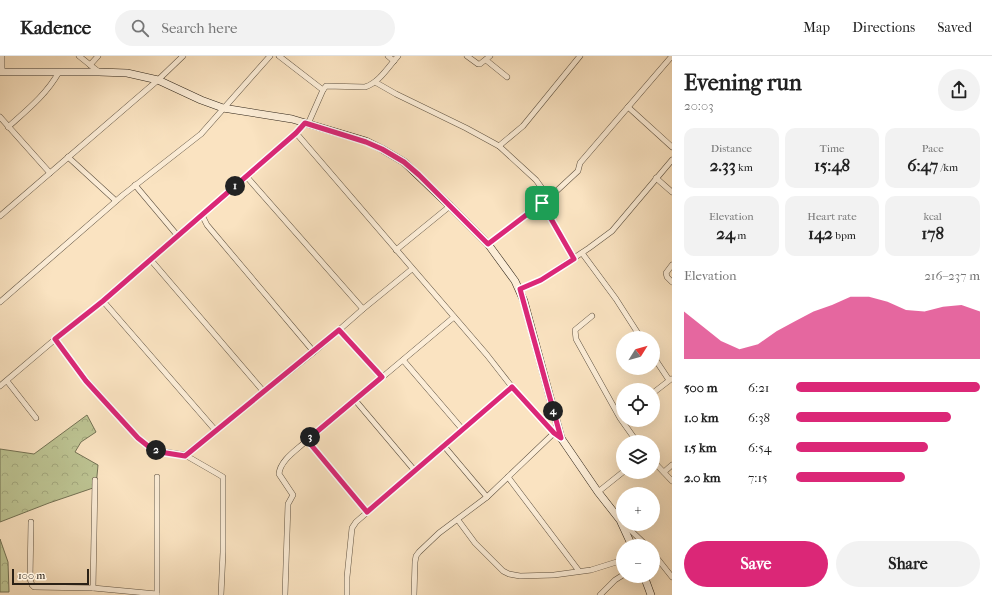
<!DOCTYPE html>
<meta charset="utf-8">
<style>
:root{--surface:#fff;--page:#f2f2f2;--text:#222;--muted:#767676;--line:#e0e0e0;--accent:#db2777}
body{margin:0;font-family:"IM FELL French Canon",serif;background:var(--page);color:var(--text);height:100vh;display:flex;flex-direction:column;font-size:15px;white-space:nowrap}
*{box-sizing:border-box;margin:0}
p{font-size:13px;color:var(--muted)}
.icon{flex:none;width:22px;height:22px;fill:none;stroke:currentColor;stroke-width:2;stroke-linecap:round;stroke-linejoin:round}
.map{position:relative;flex:1;overflow:hidden}
.sheet{display:flex;flex-direction:column;background:var(--surface);width:320px}
.sheet>*{flex:none}
.needle{width:26px;rotate:53deg}
.fabs{position:absolute;left:616px;top:275px;display:grid;gap:8px}
.fabs a{display:grid;place-items:center;width:44px;height:44px;border-radius:50%;background:var(--surface);box-shadow:0 4px 16px #0002;font-size:20px}
.scale{position:absolute;left:12px;bottom:10px;width:77px;box-sizing:border-box;padding-left:4px;border:2px solid #2b2116;border-top:0;font-size:11px;line-height:14px;white-space:nowrap;color:#2b2116;-webkit-text-stroke:3px #fcedd7;paint-order:stroke}
.pin{position:absolute;display:grid;place-items:center;width:34px;height:34px;color:#fff;margin:-17px;border-radius:8px;box-shadow:0 2px 6px #0006}
.km{position:absolute;width:20px;height:20px;margin:-10px;border-radius:50%;background:#222;color:#fff;font-size:11px;line-height:20px;text-align:center}
.round{display:grid;place-items:center;flex:none;width:42px;height:42px;border-radius:21px;background:var(--page)}
.headline{display:flex;align-items:center;justify-content:space-between;height:68px;padding:0 12px}
h1{font-size:22px;font-weight:800;line-height:30px}
.stats{display:grid;grid-template-columns:repeat(3,1fr);gap:6px;height:68px;padding:4px 12px}
.stats div{display:grid;align-content:center;border-radius:10px;background:var(--page);text-align:center}
.stats b{font-size:17px;font-weight:800}
.stats small{font-size:11px;font-weight:400}
.stats p{font-size:11px}
.chart{height:112px;padding:8px 12px}
.chart p{display:flex;justify-content:space-between}
.chart svg{width:100%;height:72px;margin-top:4px;fill:var(--accent);opacity:.7}
.primary-button{display:flex;gap:8px;margin-top:auto;padding:8px 12px}
.primary-button a{flex:1;height:46px;border-radius:24px;background:var(--accent);color:#fff;font-size:16px;font-weight:800;line-height:46px;text-align:center}
.primary-button a+a{background:var(--page);color:var(--text)}
ul{padding:0 12px;list-style:none;font-size:13px}
li{display:grid;grid-template-columns:64px 48px 1fr;align-items:center;height:30px}
li i{height:10px;border-radius:5px;background:var(--accent)}
header{display:flex;align-items:center;gap:24px;box-sizing:border-box;height:56px;padding:0 20px;background:var(--surface);border-bottom:1px solid var(--line)}
header strong{font-size:19px}
nav{display:flex;gap:22px;margin-inline-start:auto;font-size:14px}
.search{width:280px;height:36px;background:var(--page);display:flex;align-items:center;gap:10px;box-sizing:border-box;padding:0 14px;border-radius:22px;color:var(--muted);font-size:15px}
main{display:flex;flex:1;min-height:0}
.map>svg:first-child{display:block}
</style>
<header>
<strong>Kadence</strong>
<div class="search"><svg class="icon" aria-label="search" viewBox="0 0 24 24"><circle cx="10" cy="10" r="6"/><path d="M15 15l6 6"/></svg>Search here</div>
<nav><a>Map</a><a>Directions</a><a>Saved</a></nav>
</header>
<main>
<div class="map">
<svg width="672" height="539" viewBox="0 0 672 539">
<defs>
<pattern id="forest-crowns" width="20" height="18" patternUnits="userSpaceOnUse"><rect width="20" height="18" fill="#bdc493"/><path d="M2 6a3 3 0 1 1 6 0M12 15a3 3 0 1 1 6 0" fill="none" stroke="#a3a87e"/></pattern>
</defs>
<rect width="100%" height="100%" fill="#fae3c1"/>
<filter id="stains"><feTurbulence type="fractalNoise" baseFrequency=".005" numOctaves="4"/><feColorMatrix values="0 0 0 0 .2 0 0 0 0 .09 0 0 0 0 .02 0 0 0 .5 -.17"/></filter>
<radialGradient id="worn" r=".72"><stop offset=".6" stop-color="#630" stop-opacity="0"/><stop offset="1" stop-color="#630" stop-opacity=".3"/></radialGradient>
<g fill="url(#forest-crowns)" stroke="#747254">
<path d="M 87,359 L 96,376 L 81,386 L 75,396 L 98,409 L 96,431 L 49,447 L 0,466 L 0,393 L 34,398 Z"/>
<path d="M 0,483 L 8,506 L 9,536 L 0,536 Z"/>
</g>
<g fill="none" stroke-linecap="round" stroke-linejoin="round">
<g stroke="#5f5241" stroke-width="6">
<g id="street">
<path d="M 79,0 L 99,16"/>
<path d="M 279,0 L 323,34"/>
<path d="M 388,0 L 394,5"/>
<path d="M 467,0 L 478,8 L 480,8 L 490,0"/>
<path d="M 486,4 L 507,21"/>
<path d="M 90,9 L 98,0"/>
<path d="M 2,16 L 2,0"/>
<path d="M 375,26 L 396,38 L 466,72 L 499,90 L 536,124 L 549,142"/>
<path d="M 628,51 L 672,91"/>
<path d="M 0,61 L 50,117"/>
<path d="M 308,68 L 323,34 L 326,30 L 365,31 C 379,27 389,10 398,0"/>
<path d="M 8,71 C 27,54 46,39 59,16"/>
<path d="M 296,77 L 487,299 L 512,331 L 554,377 L 561,382"/>
<path d="M 499,90 L 523,70 L 580,0"/>
<path d="M 68,101 L 116,145"/>
<path d="M 246,120 L 363,253"/>
<path d="M 656,122 L 672,136"/>
<path d="M 135,129 L 177,179"/>
<path d="M 542,147 L 574,203"/>
<path d="M 202,159 L 207,169 L 314,296"/>
<path d="M 0,160 L 158,24 L 183,0"/>
<path d="M 488,188 L 549,142 L 578,115 L 580,107 L 672,0"/>
<path d="M 396,194 L 450,150"/>
<path d="M 582,197 L 616,243 L 641,282"/>
<path d="M 150,203 L 264,336"/>
<path d="M 672,209 L 666,217 L 667,221 L 672,226"/>
<path d="M 520,233 L 541,224 L 589,192 L 612,175 L 672,104"/>
<path d="M 103,245 L 216,375"/>
<path d="M 0,246 L 123,139 L 201,78 L 270,0"/>
<path d="M 592,260 L 575,274 L 576,283 L 620,362 L 637,386"/>
<path d="M 339,274 L 382,321"/>
<path d="M 55,283 L 87,325 L 138,382 L 148,390 L 160,395 L 185,399 L 218,418 L 223,421 L 223,496 L 221,539"/>
<path d="M 653,300 L 669,324"/>
<path d="M 403,304 L 463,374"/>
<path d="M 7,325 L 36,362"/>
<path d="M 0,330 L 59,280 L 103,245 L 296,77 L 305,67"/>
<path d="M 653,337 L 671,323"/>
<path d="M 355,344 L 415,415"/>
<path d="M 307,384 L 367,456"/>
<path d="M 444,390 L 487,441"/>
<path d="M 185,399 L 314,296 L 363,253 L 412,213"/>
<path d="M 653,405 L 672,425"/>
<path d="M 664,416 L 672,409"/>
<path d="M 508,421 L 579,515"/>
<path d="M 598,436 L 623,416"/>
<path d="M 458,464 L 475,487 L 503,515 L 509,518 L 520,520 L 554,519 L 591,514 L 623,504"/>
<path d="M 31,466 L 30,523 L 32,529 L 34,531 L 93,532 L 157,538"/>
<path d="M 624,468 L 647,490"/>
<path d="M 653,497 L 672,521"/>
<path d="M 93,532 L 95,424"/>
<path d="M 157,539 L 157,421"/>
<path d="M 285,539 L 288,448 L 293,439 L 279,418 C 280,405 295,395 304,387 L 454,261"/>
<path d="M 347,539 L 347,521 L 352,472 L 356,466 L 512,331"/>
<path d="M 414,539 L 415,506 L 416,500 L 419,496 L 439,477 L 487,441 L 554,377"/>
<path d="M 600,539 L 615,524 L 623,519"/>
</g>
</g>
<g stroke="#2b2116" stroke-width="8">
<g id="secondary">
<path d="M 0,16 L 99,16 L 127,17 L 158,24 L 201,44 L 223,52 L 292,63 L 366,85 L 382,93 L 404,106 L 450,150 L 488,188 L 515,225 L 524,245 L 561,382 L 598,436 L 620,464 L 632,490"/>
<path d="M 644,520 L 651,539"/>
</g>
</g>
<use href="#street" stroke="#fcedd7" stroke-width="5"/>
<use href="#secondary" stroke="#fcedd7" stroke-width="7"/>
</g>
<g fill="none" stroke-linecap="round" stroke-linejoin="round">
<g stroke="#fff" stroke-width="8">
<path id="route" d="M 305,67 L 366,86 L 382,93 L 404,106 L 419,119 L 488,188 L 542,147 L 574,203 L 541,224 L 520,233 L 561,382 L 554,377 L 512,331 L 367,456 L 307,384 L 382,321 L 339,274 L 185,400 L 160,396 L 148,390 L 138,382 L 86,325 L 55,283 L 103,245 L 296,77 Z"/>
</g>
<use href="#route" stroke="#db2777" stroke-width="5"/>
</g>
<rect width="100%" height="100%" filter="url(#stains)"/>
<rect width="100%" height="100%" fill="url(#worn)"/>
</svg>
<div class="fabs">
<a><svg class="needle" viewBox="-14 -14 28 28"><path d="M0-13l5 13h-10z" fill="#e53935"/><path d="M0 13l5-13h-10z" fill="#767676"/></svg></a>
<a><svg class="icon" aria-label="locate" viewBox="0 0 24 24"><circle cx="12" cy="12" r="6"/><path d="M12 2v4M12 18v4M2 12h4M18 12h4"/></svg></a>
<a><svg class="icon" aria-label="layers" viewBox="0 0 24 24"><path d="M12 4l9 5-9 5-9-5zM3 14l9 5 9-5"/></svg></a>
<a>+</a>
<a>−</a>
</div>
<div class="scale">100 m</div>
<div class="pin" style="left:542px;top:147px;background:#1e9e55"><svg class="icon" aria-label="arrive" viewBox="0 0 24 24"><path d="M6 21V4h12l-3 4 3 4H6"/></svg></div>
<b class="km" style="left:235px;top:130px">1</b>
<b class="km" style="left:156px;top:394px">2</b>
<b class="km" style="left:310px;top:381px">3</b>
<b class="km" style="left:553px;top:355px">4</b>
</div>
<section class="sheet">
<div class="headline"><div><h1>Evening run</h1><p>20:03</p></div><a class="round"><svg class="icon" aria-label="share" viewBox="0 0 24 24"><path d="M12 15V3M7 8l5-5 5 5M5 13v7h14v-7"/></svg></a></div>
<div class="stats">
<div><p>Distance</p><b>2.33<small> km</small></b></div>
<div><p>Time</p><b>15:48</b></div>
<div><p>Pace</p><b>6:47<small> /km</small></b></div>
</div>
<div class="stats">
<div><p>Elevation</p><b>24<small> m</small></b></div>
<div><p>Heart rate</p><b>142<small> bpm</small></b></div>
<div><p>kcal</p><b>178</b></div>
</div>
<div class="chart"><p><span>Elevation</span>216–237 m</p>
<svg viewBox="0 0 160 44" preserveAspectRatio="none"><path d="M0 44V15L10 24L20 33L30 38L40 35L50 27L60 21L70 15L80 11L90 6L100 6L110 9L120 14L130 15L140 12L150 11L160 15V44z"/></svg>
</div>
<ul>
<li><b>500 m</b>6:21<i style="width:100%"></i></li>
<li><b>1.0 km</b>6:38<i style="width:84%"></i></li>
<li><b>1.5 km</b>6:54<i style="width:72%"></i></li>
<li><b>2.0 km</b>7:15<i style="width:59%"></i></li>
</ul>
<div class="primary-button"><a>Save</a><a>Share</a></div>
</section>
</main>
